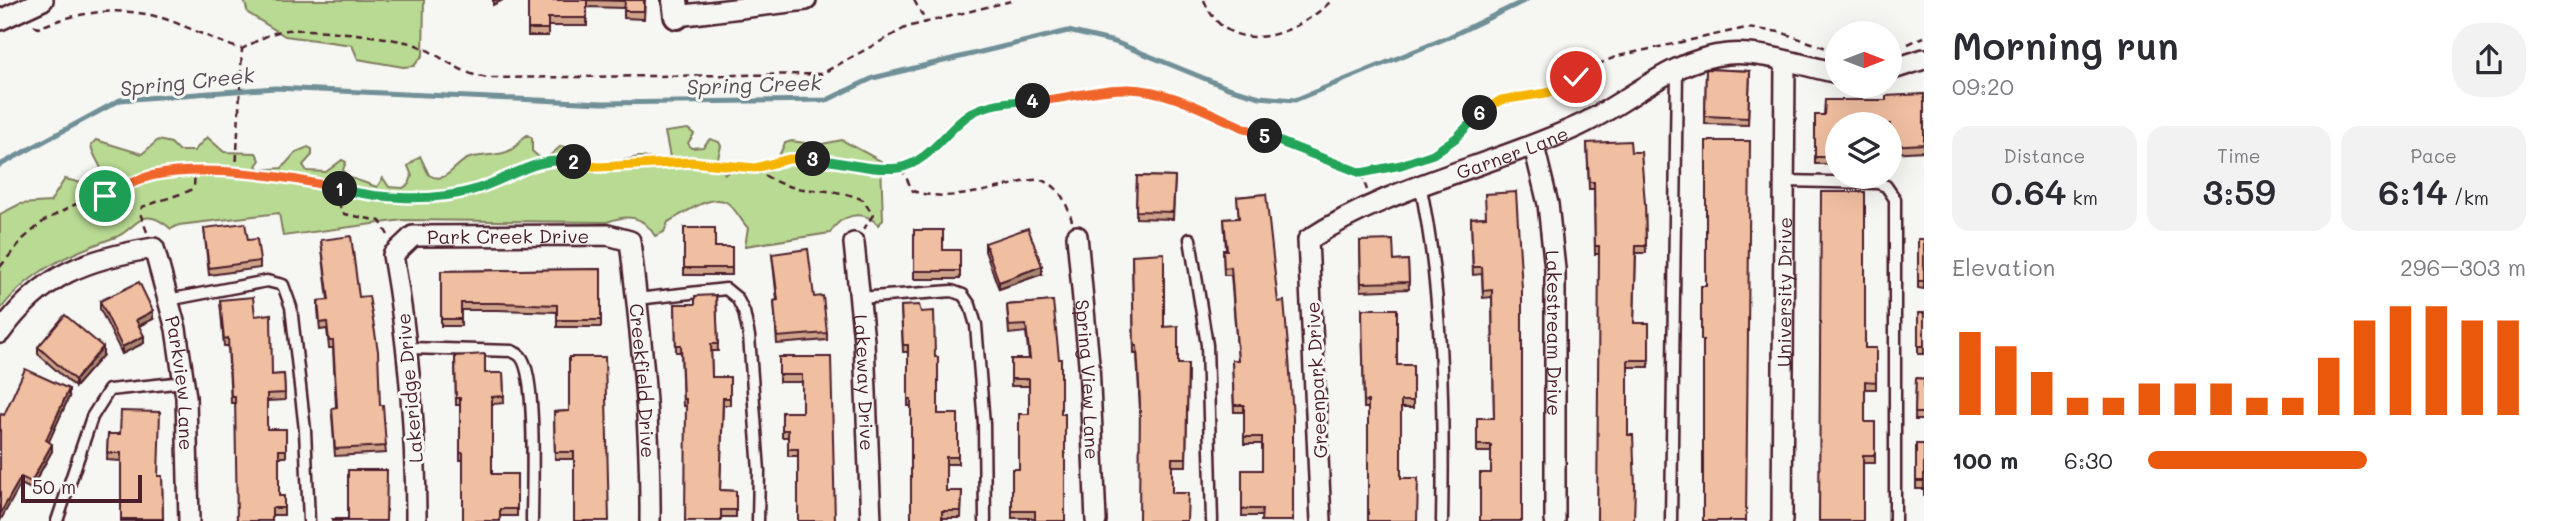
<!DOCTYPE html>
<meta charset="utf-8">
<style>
:root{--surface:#fff;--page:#f2f2f3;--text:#2b2b33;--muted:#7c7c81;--accent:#ea580c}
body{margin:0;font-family:Mali,sans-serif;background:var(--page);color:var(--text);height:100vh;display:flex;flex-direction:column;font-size:26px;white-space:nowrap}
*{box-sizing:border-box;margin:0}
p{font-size:23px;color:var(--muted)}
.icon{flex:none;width:38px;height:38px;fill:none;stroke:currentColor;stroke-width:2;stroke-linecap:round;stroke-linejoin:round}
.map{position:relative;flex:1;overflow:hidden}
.drawer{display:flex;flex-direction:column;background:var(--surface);width:630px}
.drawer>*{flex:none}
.needle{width:46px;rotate:90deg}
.buttons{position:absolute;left:1825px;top:21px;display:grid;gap:14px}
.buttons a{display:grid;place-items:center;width:77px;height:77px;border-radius:50%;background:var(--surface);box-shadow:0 7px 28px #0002;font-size:35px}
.scale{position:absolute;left:21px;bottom:18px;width:121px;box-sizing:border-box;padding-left:7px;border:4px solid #4a1f2b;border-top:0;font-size:19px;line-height:24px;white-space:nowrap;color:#4a1f2b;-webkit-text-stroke:5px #f6f6f2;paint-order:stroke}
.pin{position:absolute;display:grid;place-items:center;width:60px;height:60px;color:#fff;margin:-30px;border:4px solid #fff;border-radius:50%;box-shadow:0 2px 7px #0007}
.km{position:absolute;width:35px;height:35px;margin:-18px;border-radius:50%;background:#222;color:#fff;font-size:19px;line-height:35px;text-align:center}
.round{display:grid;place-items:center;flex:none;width:74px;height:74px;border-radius:28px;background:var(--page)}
.headline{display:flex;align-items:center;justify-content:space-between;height:119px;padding:0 28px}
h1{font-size:38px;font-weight:600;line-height:52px}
.figures{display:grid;grid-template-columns:repeat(3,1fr);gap:10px;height:119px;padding:7px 28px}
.figures div{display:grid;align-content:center;border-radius:18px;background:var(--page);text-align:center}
.figures b{font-size:35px;font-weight:600}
.figures small{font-size:19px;font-weight:400}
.figures p{font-size:19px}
.chart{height:196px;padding:14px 28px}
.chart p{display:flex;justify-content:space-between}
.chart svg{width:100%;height:126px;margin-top:7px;stroke:var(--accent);stroke-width:6}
ul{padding:0 28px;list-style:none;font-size:23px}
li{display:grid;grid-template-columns:112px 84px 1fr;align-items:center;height:52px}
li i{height:18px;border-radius:9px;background:var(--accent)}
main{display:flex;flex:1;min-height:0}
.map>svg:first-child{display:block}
</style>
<main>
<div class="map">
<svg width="1924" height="521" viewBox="0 0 1924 521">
<rect width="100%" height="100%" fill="#f6f6f2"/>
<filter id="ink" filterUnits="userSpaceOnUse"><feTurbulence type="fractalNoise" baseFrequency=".0143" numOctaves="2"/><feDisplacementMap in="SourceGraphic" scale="14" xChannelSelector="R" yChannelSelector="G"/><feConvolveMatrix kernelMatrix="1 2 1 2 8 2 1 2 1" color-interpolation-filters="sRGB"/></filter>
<g filter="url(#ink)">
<g fill="#b8da93" stroke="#817c5f" stroke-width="2">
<path d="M 244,0 L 424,0 L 423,55 L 414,66 L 403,67 L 358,59 L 352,45 L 285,36 L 248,13 Z"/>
<path d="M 688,129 L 694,134 L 688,143 L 691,148 L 703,147 L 710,139 L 719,142 L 721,146 L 717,162 L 725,174 L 745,165 L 749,165 L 750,172 L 767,170 L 778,158 L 785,143 L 792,141 L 817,145 L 842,140 L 881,161 L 883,220 L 878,225 C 863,208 840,215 830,233 L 745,246 L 748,228 C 741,221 735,207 726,202 C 711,193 682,215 668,222 L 664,232 L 655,236 C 643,215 627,214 607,222 L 403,220 L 283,236 L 279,213 L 179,225 L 171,229 C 141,202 136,230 116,237 C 71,253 30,270 0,310 L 0,214 L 20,204 L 50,202 L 65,179 L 98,187 L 104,180 C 104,167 93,158 91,145 L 96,140 L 142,154 L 158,140 L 171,143 L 179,151 L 194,151 L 207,137 L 224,152 L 256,153 L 260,160 L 256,166 L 261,170 L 282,168 L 296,152 L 308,147 L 312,149 L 312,155 L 303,165 L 307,171 L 326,172 L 342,160 L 346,162 L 343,170 L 348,177 L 377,187 L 383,178 L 389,187 L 403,188 L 409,184 L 412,176 L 408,166 L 420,156 L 429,175 C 446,185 454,165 467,159 C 482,153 503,158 515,147 C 521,142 520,139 527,135 L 532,138 L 532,151 L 540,158 L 547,158 L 561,146 C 572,148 574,157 584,161 C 604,168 621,160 639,157 C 650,156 658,165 670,157 L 665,132 Z"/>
</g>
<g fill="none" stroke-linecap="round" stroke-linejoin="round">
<path stroke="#6f8f97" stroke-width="5" d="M 0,165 L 120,100 L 275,88 L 602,103 L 827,100 L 873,78 L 1068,31 L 1115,42 L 1228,88 L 1260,97 L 1295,100 L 1449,37 L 1526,0"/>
<g stroke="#4a1f2b" stroke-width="15">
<g id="service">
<path d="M 1784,181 L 1878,183 L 1886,186 L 1895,199 L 1895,521"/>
<path d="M 1420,184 C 1443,293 1444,410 1442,521"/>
<path d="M 1190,239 L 1207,345 L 1212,521"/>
<path d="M 859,298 L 952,291 L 963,295 L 970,305 L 976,325 L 984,424 L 985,521"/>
<path d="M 637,299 L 726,289 L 737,298 L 744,312 L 749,336 L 759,471 L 758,521"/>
<path d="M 168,300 L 267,281 L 283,285 L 291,307 L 305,430 L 309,521"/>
<path d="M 409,348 L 512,351 C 515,353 519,354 521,357 C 537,376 532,491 532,521"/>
<path d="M 57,521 L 92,417 L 109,390 L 184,382"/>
<path d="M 1671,521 L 1677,70"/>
</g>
</g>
<g stroke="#4a1f2b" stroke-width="24">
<g id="minor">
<path d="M 677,16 L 806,0"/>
<path d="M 0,20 L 43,0"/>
<path d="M 1890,70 L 1924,59"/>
<path id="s1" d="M 1534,146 L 1548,204 L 1555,269 L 1555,521"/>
<path id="s2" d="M 1077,236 L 1089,363 L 1096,521"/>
<path id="s3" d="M 854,243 L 864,341 L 871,521"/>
<path id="s4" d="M 0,333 C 42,275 85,259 154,248 L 176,329 L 186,397 L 189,521"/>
<path id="s5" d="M 416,521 C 416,429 409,346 393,255 L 413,236 L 608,235 L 630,241 C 641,335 651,427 650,521"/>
<path id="s6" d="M 1321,521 L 1308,240 C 1391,185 1487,168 1576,127 C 1626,105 1672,58 1728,54 C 1765,51 1802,66 1838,73"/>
<path id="s7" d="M 1782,521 L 1785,61"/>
</g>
</g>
<g stroke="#4a1f2b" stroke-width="30">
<path id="tertiary" d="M 675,0 L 677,16"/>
</g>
<g stroke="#4a1f2b" stroke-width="2.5" stroke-dasharray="7 5" stroke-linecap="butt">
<path d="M 914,0 L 926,22"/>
<path d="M 1204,0 C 1228,61 1296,36 1332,0"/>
<path d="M 34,25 L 38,28 C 81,10 127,5 171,21 C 195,30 217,42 242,49 C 255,42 268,34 281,31 C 301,26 396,37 416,45 C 442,55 460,75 489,78 L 821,74 L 907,27 L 1015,0"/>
<path d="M 1908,44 L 1924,37"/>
<path d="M 1890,49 L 1902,46"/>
<path d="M 755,168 C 794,201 825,182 863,200 L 873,215 L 864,229"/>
<path d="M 901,168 L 913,191 C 942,201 977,193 1006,186 C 1018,184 1033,177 1044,181 C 1061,187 1067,205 1072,221"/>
<path d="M 236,173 L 242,49"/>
<path d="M 1361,173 L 1367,190"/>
<path d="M 338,190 L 337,201 L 344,214 L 380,221 L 388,235"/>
<path d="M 147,232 L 140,213 L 142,207 L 189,191 L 194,187 L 195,172"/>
<path d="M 0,267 L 23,239 L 44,221 L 74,205 L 157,174 L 219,172 L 282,177 L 353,192 L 395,196 L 462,193 L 527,166 L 557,160 L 598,167 L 691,162 L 755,168 L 801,158 L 859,167 L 901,168 L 935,148 L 975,112 L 1007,103 L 1071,98 L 1129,89 L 1172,98 L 1361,173 L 1401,165 L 1433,154 L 1456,138 L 1492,105 L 1511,98 L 1547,93 L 1589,68 L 1618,56 L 1746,28 L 1780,32 L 1838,52"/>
</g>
<use href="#service" stroke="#f6f6f2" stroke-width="10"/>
<use href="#minor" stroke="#f6f6f2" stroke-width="19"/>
<use href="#tertiary" stroke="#f6f6f2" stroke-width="24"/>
</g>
<g fill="#cea38a" stroke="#4a1f2b" stroke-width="2">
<path d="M 528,0 L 645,0 L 644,19 L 624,18 L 624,8 L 587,7 L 587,26 L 548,26 L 548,36 L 528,36 Z"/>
<path d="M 1706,69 L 1750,71 L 1748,125 L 1705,124 Z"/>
<path d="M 1924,94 L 1924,151 L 1890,153 L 1890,124 L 1838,124 L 1838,142 L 1835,142 L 1835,164 L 1815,164 L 1815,115 L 1824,115 L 1886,100 Z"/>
<path d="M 1587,143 L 1631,152 L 1645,204 L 1646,253 L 1636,253 L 1634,323 L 1649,323 L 1649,367 L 1628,367 L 1628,435 L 1599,254 L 1595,254 L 1594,189 L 1589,189 Z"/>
<path d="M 1137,176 L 1175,177 L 1173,219 L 1136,218 Z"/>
<path d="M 1516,192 L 1491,473 L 1491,452 L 1477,452 L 1477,418 L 1494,418 L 1492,297 L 1483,298 L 1482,274 L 1473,275 L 1471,218 L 1486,217 Z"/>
<path d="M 1266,194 L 1262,516 L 1242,516 L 1242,470 L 1262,470 L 1262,444 L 1244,444 L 1244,412 L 1234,412 L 1232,360 L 1238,360 L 1231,275 L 1224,275 L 1223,250 L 1226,250 L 1224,219 L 1239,218 L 1237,197 Z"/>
<path d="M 204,228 L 248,240 L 260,261 L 260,268 L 209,275 Z"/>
<path d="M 684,228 L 715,247 L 732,247 L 732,275 L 684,275 Z"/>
<path d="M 914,230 L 943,250 L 960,250 L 960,279 L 914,279 Z"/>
<path d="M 1918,239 L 1924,239 L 1924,289 L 1918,288 Z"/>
<path d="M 321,240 L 359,297 L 380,405 L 386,453 L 335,456 L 332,415 L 336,407 L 333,348 L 329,348 L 327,329 L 320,330 L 318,309 L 318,301 L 328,300 Z"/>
<path d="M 1360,241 L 1394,261 L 1408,260 L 1409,289 L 1361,291 Z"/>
<path d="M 985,243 L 1042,274 L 999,289 L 985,251 Z"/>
<path d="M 772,254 L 814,297 L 827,333 L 827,340 L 777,344 L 774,301 L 777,300 Z"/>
<path d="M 1132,255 L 1164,327 L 1178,364 L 1188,364 L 1186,466 L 1172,466 L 1140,410 L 1137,354 L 1134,354 Z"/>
<path d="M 601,269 L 601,327 L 557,327 L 557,312 L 498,310 L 461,310 L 461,326 L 441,326 L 441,271 Z"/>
<path d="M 716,295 L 718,351 L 711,351 L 712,377 L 730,377 L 730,405 L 723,405 L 720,490 L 736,491 L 736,517 L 721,517 L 686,406 L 683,406 L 681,352 L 676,352 L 675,304 L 695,304 Z"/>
<path d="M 220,300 L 255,316 L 272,375 L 284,374 L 285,400 L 267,401 L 267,429 L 286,429 L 286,457 L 279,457 L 279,496 L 284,496 L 284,515 L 272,515 L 235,403 L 231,403 L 228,346 L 224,346 Z"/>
<path d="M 100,301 L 153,319 L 139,326 L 144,343 L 122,354 L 100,309 Z"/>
<path d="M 1053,301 L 1035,518 L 1012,518 L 1012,469 L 1019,469 L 1029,414 L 1029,386 L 1011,386 L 1011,359 L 1029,359 L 1026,332 L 1009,334 L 1007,305 Z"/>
<path d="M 901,306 L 938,414 L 958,414 L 958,464 L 946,464 L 946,491 L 962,491 L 961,518 L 942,518 L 911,406 L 908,406 L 908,352 L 903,352 Z"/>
<path d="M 1362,309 L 1397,365 L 1413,365 L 1413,408 L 1364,408 Z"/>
<rect x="1918" y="313" width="6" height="41"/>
<path d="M 38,347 L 103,355 L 75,387 L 38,354 Z"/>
<path d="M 1865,348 L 1876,355 L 1876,389 L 1865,389 L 1865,422 L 1875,422 L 1875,463 L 1863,463 Z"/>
<path d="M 455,356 L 485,373 L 503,373 L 504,403 L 492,404 L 492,474 L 517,474 L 517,516 L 500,516 L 463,460 L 460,460 L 460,405 L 456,405 Z"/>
<path d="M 569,357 L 574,459 L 555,459 L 554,412 L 569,411 Z"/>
<path d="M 779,357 L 831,357 L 798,456 L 788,456 L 788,437 L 782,437 L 782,412 L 802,412 L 802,382 L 779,382 Z"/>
<path d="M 1916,378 L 1924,379 L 1924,420 L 1915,420 Z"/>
<path d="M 69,397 L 48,442 L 52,451 L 31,489 L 21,484 L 4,415 Z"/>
<path d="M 108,434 L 120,434 L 158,476 L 162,476 L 163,521 L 121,521 L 121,461 L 107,460 Z"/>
<path d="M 1916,444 L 1924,444 L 1924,496 L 1924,489 L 1916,489 Z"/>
</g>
<g fill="#a88570" stroke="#4a1f2b" stroke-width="2">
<path d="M 493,0 L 503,0 L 493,5 Z"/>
<path d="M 1042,266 L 1042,274 L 999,289 L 999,282 Z"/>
<path d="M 153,311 L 153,319 L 136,327 L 136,320 Z"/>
<path d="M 144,336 L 144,343 L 122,354 L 122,347 Z"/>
<path d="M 103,347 L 103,355 L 75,387 L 75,380 Z"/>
<path d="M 69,389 L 69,397 L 46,448 L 46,440 Z"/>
<path d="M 52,444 L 52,451 L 31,489 L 31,482 Z"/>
<path d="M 21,477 L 21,484 L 0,521 L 0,514 Z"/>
</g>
<g fill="#f0bea0" stroke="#4a1f2b" stroke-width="2">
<path d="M 528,0 L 644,0 L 644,11 L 624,11 L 625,1 L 587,0 L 587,18 L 548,18 L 548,29 L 528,29 Z"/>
<path d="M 1706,69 L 1750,71 L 1748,118 L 1705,116 Z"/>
<path d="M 1924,94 L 1924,144 L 1890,146 L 1890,124 L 1838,124 L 1838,135 L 1835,135 L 1835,157 L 1815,157 L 1815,115 L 1824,115 L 1825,100 L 1886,100 L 1886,96 Z"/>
<path d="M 1630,141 L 1631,152 L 1641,152 L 1645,204 L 1646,246 L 1636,246 L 1634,323 L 1649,323 L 1649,360 L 1628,360 L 1628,435 L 1633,435 L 1635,487 L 1634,521 L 1597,521 L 1599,246 L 1595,246 L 1594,182 L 1589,182 L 1587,143 Z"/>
<path d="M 1706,141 L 1750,141 L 1746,521 L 1703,521 L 1703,340 L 1701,340 L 1701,286 L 1706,286 Z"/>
<path d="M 1137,176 L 1175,177 L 1173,212 L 1136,211 Z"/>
<path d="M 1516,192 L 1522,289 L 1522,521 L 1480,521 L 1480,473 L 1491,473 L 1491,445 L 1477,445 L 1477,418 L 1494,418 L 1492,290 L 1483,291 L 1482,267 L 1473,267 L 1471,218 L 1486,217 L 1485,194 Z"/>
<path d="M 1821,192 L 1865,192 L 1865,348 L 1876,348 L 1876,382 L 1865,381 L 1865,422 L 1875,422 L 1875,455 L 1863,455 L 1863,521 L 1819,521 Z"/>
<path d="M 1266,194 L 1278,302 L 1284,301 L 1289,358 L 1293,418 L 1293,521 L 1261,521 L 1262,509 L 1242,509 L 1242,470 L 1262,470 L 1262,437 L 1244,437 L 1244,405 L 1234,405 L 1232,360 L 1238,360 L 1231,267 L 1224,268 L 1223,250 L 1227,250 L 1224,219 L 1239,218 L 1237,197 Z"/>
<path d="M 245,223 L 248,240 L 257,239 L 260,261 L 209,268 L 204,228 Z"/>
<path d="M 684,228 L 715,228 L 715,247 L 732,247 L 732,268 L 684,268 Z"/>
<path d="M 1028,228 L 1042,266 L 999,282 L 985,243 Z"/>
<path d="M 914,230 L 943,230 L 943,250 L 960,250 L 960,271 L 914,271 Z"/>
<path d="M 351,236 L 359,297 L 369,296 L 378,351 L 380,405 L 383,405 L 386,446 L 335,449 L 332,408 L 337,407 L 333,341 L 329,341 L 327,322 L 320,323 L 318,301 L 329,300 L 321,240 Z"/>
<rect x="1918" y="239" width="6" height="42"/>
<path d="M 1393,240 L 1394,261 L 1408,260 L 1409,282 L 1361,283 L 1360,241 Z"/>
<path d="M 808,249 L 814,297 L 823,296 L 827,333 L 777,337 L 774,301 L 778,300 L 772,254 Z"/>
<path d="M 1164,253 L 1164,327 L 1178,326 L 1178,364 L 1188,364 L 1186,458 L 1172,458 L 1172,493 L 1188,493 L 1187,521 L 1139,521 L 1140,403 L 1137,346 L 1134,346 L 1132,255 Z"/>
<path d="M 601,269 L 601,320 L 557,320 L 557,305 L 498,303 L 461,303 L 461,319 L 441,319 L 441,271 Z"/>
<path d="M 139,282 L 153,311 L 136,320 L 144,336 L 122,347 L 100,301 Z"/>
<path d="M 716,295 L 718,344 L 711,344 L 712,377 L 730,377 L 730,398 L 723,398 L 720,490 L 736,491 L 736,510 L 721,510 L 721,521 L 685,521 L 686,399 L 683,399 L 681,345 L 676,345 L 675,304 L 695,304 L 695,296 Z"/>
<path d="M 253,297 L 255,316 L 271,314 L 272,375 L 284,374 L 285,393 L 267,394 L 267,429 L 286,429 L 286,450 L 279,450 L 279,496 L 284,496 L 284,508 L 272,508 L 272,521 L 237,521 L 235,396 L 231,396 L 228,338 L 224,339 L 220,300 Z"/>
<path d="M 1053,301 L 1059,359 L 1061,359 L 1061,414 L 1065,414 L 1065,521 L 1035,521 L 1035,511 L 1012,511 L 1012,469 L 1019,469 L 1019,414 L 1029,414 L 1029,379 L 1011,379 L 1011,359 L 1030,359 L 1026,325 L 1009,326 L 1007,305 Z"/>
<path d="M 919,305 L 921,312 L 934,311 L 935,357 L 938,357 L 938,414 L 958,414 L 958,457 L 946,457 L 946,491 L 962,491 L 961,511 L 942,511 L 942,521 L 911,521 L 911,399 L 908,399 L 908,345 L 903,345 L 901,306 Z"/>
<path d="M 1362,309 L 1397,309 L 1397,365 L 1413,365 L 1413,401 L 1401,401 L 1401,478 L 1418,478 L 1417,521 L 1368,521 L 1368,401 L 1364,401 Z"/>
<rect x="1918" y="313" width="6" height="33"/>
<path d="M 65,315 L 103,347 L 75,380 L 38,347 Z"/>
<path d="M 485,354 L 485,373 L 503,373 L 504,396 L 492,397 L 492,474 L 517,474 L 517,509 L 500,509 L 500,521 L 463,521 L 463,453 L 460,453 L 460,398 L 456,398 L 455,356 Z"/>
<path d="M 569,357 L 605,357 L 609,521 L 574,521 L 574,452 L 555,452 L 554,412 L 569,411 Z"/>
<path d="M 779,357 L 831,357 L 835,521 L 798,521 L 798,449 L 788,449 L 788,430 L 782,430 L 782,412 L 802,412 L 802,375 L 779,375 Z"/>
<path d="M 25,369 L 69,389 L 46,440 L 52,444 L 31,482 L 21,477 L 0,514 L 0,416 L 1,414 L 4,415 Z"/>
<path d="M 1916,378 L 1924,379 L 1924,413 L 1915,413 Z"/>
<path d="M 121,411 L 160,412 L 158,476 L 162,476 L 163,519 L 121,519 L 121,453 L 107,453 L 108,434 L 120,434 Z"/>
<path d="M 1916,444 L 1924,444 L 1924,488 L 1924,481 L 1916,481 Z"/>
<path d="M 348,470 L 387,470 L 386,521 L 332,521 L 332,519 L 348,519 Z"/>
</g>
</g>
<g fill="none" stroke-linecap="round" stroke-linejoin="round" filter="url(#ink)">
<g stroke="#fff" stroke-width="14">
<path id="split-1" d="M 105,196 C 122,189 137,178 155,175 C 205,165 291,176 340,189"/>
</g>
<g stroke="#fff" stroke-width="14">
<path id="split-2" d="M 340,189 C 381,199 432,202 473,190 C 509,180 535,155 574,162"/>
</g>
<g stroke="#fff" stroke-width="14">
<path id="split-3" d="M 574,162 L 598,167 L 691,162 L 755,168 L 789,159 L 813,159"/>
</g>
<g stroke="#fff" stroke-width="14">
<path id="split-4" d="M 813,159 C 842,161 869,171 898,168 C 931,163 948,125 975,111 C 992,103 1014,101 1033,101"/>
</g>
<g stroke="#fff" stroke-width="14">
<path id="split-5" d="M 1033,101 C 1065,100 1097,88 1129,89 C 1176,90 1221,121 1265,136"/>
</g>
<g stroke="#fff" stroke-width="14">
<path id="split-6" d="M 1265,136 L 1361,173 L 1401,165 L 1433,154 L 1456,138 L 1480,113"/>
</g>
<g stroke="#fff" stroke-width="14">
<path id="split-7" d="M 1480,113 L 1501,100 L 1547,93 L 1576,77"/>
</g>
<use href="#split-1" stroke="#f0652b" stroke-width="9"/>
<use href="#split-2" stroke="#22a559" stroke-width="9"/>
<use href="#split-3" stroke="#f5b400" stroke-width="9"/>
<use href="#split-4" stroke="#22a559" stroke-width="9"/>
<use href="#split-5" stroke="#f0652b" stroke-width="9"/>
<use href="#split-6" stroke="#22a559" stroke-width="9"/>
<use href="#split-7" stroke="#f5b400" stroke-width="9"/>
</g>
<g text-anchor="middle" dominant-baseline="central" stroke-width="6" stroke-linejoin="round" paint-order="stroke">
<g font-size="19" fill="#4a1f2b" stroke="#f6f6f2">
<text stroke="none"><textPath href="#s6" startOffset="504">Garner Lane</textPath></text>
<text stroke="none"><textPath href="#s5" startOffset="390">Park Creek Drive</textPath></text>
<text stroke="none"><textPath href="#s7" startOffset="229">University Drive</textPath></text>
<text stroke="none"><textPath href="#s1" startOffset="189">Lakestream Drive</textPath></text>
<text stroke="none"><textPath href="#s2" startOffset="144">Spring View Lane</textPath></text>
<text transform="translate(1316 380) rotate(-93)">Greenpark Drive</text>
<text stroke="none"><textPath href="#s5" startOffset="653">Creekfield Drive</textPath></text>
<text stroke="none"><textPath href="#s3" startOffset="140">Lakeway Drive</textPath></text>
<text stroke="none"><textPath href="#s4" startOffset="320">Parkview Lane</textPath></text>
<text transform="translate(409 388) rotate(-95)">Lakeridge Drive</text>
</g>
<g font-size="21" font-style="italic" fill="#5a4e58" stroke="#f6f6f2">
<text transform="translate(187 81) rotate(-6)">Spring Creek</text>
<text transform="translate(754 84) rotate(-2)">Spring Creek</text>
</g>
</g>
</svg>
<div class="buttons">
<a><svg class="needle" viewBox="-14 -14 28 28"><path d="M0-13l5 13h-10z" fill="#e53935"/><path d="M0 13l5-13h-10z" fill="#7c7c81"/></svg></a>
<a><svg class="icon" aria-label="layers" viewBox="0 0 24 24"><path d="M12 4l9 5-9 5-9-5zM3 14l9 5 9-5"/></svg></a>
</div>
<div class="scale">50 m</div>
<div class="pin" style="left:105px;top:196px;background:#1e9e55"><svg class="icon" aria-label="arrive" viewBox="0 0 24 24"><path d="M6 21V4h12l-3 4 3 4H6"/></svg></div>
<div class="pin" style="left:1576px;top:77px;background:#d93025"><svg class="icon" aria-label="check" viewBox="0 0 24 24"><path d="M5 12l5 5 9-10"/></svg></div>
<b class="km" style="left:340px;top:189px">1</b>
<b class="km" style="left:574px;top:162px">2</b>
<b class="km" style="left:813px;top:159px">3</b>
<b class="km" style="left:1033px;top:101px">4</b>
<b class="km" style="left:1265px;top:136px">5</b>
<b class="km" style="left:1480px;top:113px">6</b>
</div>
<section class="drawer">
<div class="headline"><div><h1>Morning run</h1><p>09:20</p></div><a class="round"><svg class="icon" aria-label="share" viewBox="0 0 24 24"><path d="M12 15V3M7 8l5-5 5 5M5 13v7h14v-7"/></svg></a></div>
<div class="figures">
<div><p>Distance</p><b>0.64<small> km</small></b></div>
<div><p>Time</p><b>3:59</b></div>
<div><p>Pace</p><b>6:14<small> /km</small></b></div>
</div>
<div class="chart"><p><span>Elevation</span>296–303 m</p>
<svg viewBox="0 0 160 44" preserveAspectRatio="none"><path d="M5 44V15M15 44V20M25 44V29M35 44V38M45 44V38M55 44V33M65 44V33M75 44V33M85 44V38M95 44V38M105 44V24M115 44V11M125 44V6M135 44V6M145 44V11M155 44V11"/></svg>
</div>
<ul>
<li><b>100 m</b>6:30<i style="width:58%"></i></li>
</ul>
</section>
</main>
